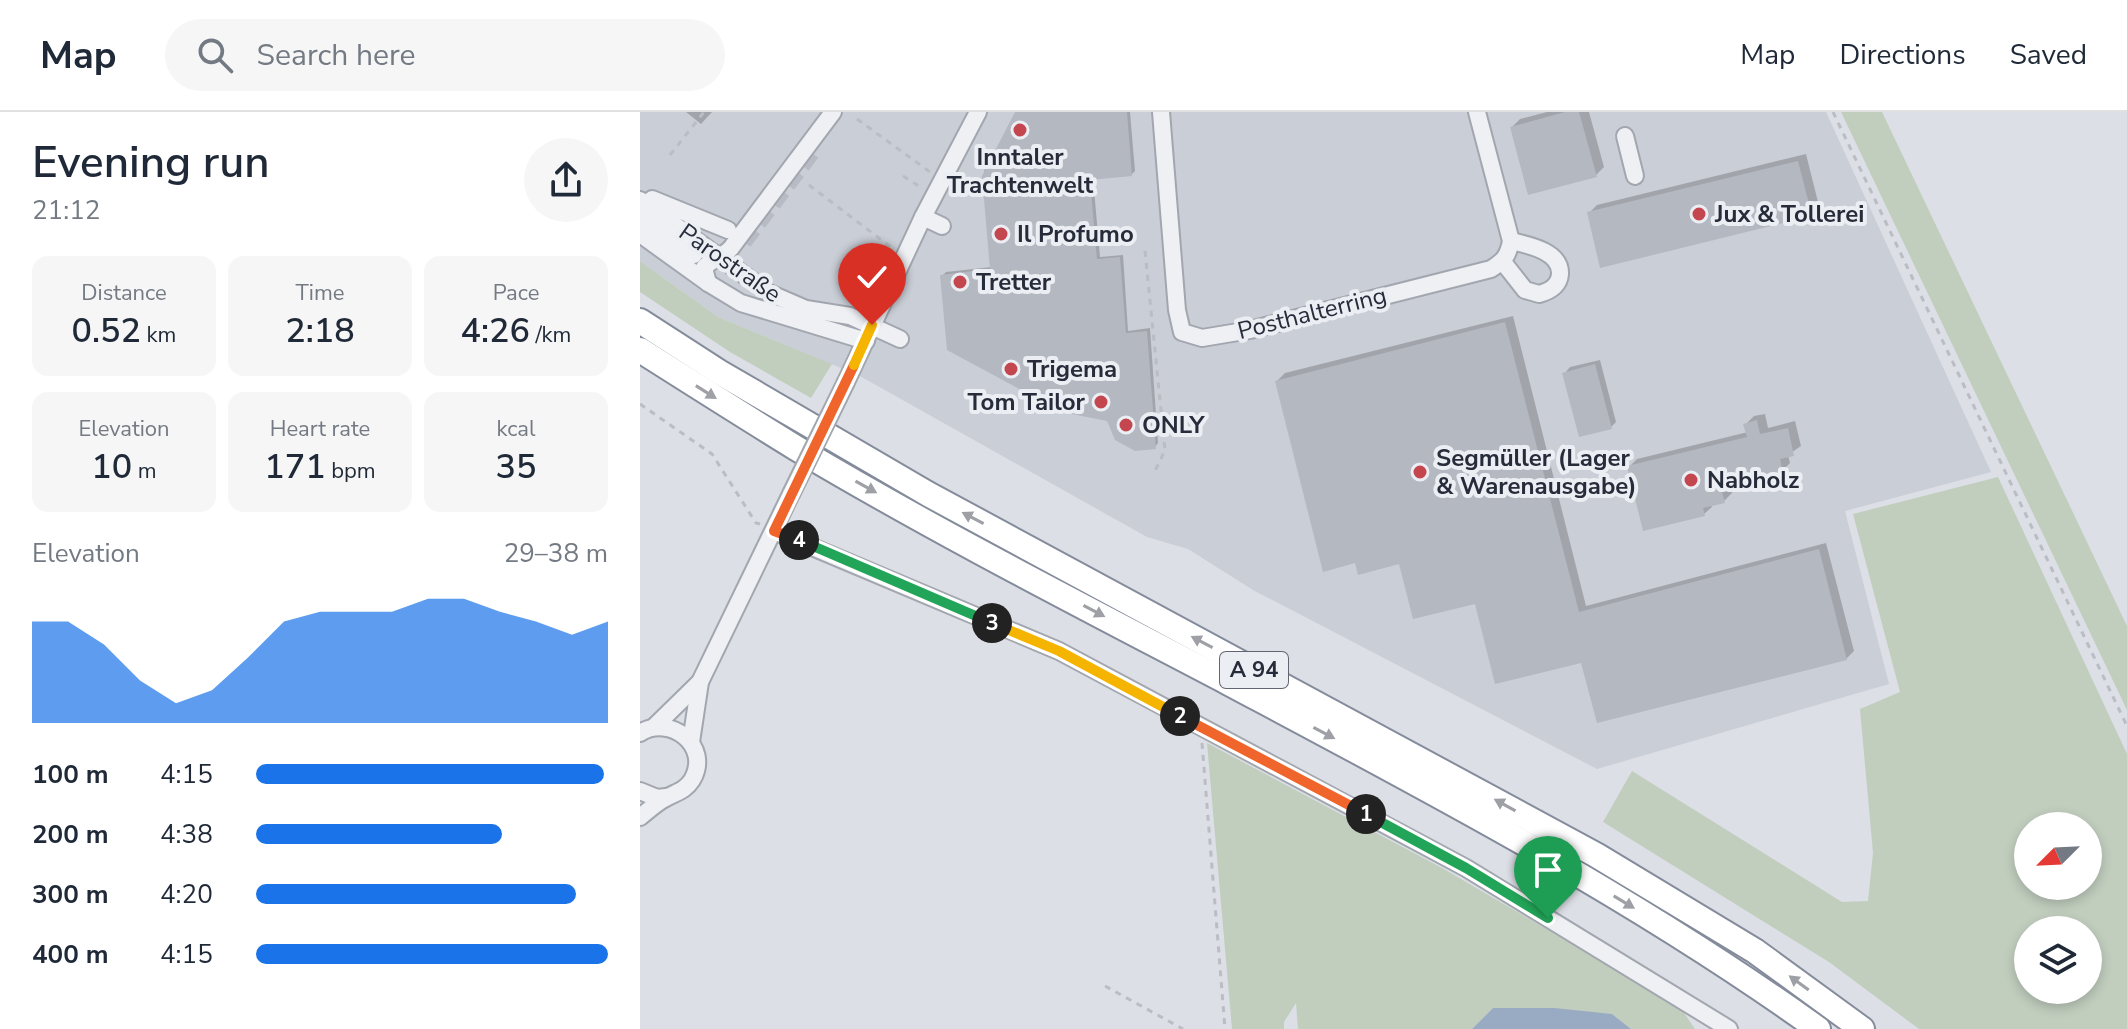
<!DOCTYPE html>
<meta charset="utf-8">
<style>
:root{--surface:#fff;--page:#f6f6f7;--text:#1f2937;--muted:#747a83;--line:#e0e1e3;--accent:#1a73e8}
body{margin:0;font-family:"Nunito Sans",sans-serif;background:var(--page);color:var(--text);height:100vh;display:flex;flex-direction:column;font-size:30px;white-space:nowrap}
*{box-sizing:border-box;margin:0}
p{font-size:26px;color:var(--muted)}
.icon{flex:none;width:44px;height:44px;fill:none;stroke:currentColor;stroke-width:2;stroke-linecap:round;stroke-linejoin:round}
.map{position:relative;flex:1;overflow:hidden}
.side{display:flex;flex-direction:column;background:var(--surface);width:640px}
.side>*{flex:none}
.needle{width:52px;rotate:246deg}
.tools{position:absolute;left:1374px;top:700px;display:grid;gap:16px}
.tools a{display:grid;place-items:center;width:88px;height:88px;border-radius:50%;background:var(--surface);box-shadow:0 4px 12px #0003;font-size:40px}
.pin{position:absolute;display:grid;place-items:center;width:68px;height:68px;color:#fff;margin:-82px -34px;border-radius:50% 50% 50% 0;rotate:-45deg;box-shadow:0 0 8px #0007}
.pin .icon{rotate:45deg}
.km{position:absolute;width:40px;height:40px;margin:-20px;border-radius:50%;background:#222;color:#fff;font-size:22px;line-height:40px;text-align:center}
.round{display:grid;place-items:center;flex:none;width:84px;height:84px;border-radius:42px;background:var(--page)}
.head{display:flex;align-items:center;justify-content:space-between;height:136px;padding:0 32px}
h1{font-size:44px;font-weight:600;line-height:60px}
.metrics{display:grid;grid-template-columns:repeat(3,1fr);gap:12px;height:136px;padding:8px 32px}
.metrics div{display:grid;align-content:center;border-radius:16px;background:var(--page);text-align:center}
.metrics b{font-size:34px;font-weight:600}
.metrics small{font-size:22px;font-weight:400}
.metrics p{font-size:22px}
.chart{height:224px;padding:16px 32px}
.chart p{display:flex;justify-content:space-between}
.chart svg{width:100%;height:144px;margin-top:8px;fill:var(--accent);opacity:.7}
ul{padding:0 32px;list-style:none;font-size:26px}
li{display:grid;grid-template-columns:128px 96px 1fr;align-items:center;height:60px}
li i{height:20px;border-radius:10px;background:var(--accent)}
header{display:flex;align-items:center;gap:48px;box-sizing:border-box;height:112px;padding:0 40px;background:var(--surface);border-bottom:2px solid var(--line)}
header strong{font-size:38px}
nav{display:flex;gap:44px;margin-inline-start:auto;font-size:28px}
.search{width:560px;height:72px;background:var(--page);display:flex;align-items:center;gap:20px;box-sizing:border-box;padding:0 28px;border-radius:44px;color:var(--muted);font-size:30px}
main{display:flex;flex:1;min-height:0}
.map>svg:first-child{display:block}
</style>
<header>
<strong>Map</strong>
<div class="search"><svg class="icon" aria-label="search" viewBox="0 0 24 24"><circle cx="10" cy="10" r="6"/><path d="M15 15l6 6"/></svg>Search here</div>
<nav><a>Map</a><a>Directions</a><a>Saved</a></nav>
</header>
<main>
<section class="side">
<div class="head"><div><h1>Evening run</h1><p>21:12</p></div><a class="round"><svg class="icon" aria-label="share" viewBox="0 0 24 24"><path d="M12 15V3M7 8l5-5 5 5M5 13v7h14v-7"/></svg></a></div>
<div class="metrics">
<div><p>Distance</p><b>0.52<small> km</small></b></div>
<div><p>Time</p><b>2:18</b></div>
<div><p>Pace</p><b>4:26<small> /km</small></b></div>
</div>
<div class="metrics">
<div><p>Elevation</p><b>10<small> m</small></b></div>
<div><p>Heart rate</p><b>171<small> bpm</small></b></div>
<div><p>kcal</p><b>35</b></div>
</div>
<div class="chart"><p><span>Elevation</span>29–38 m</p>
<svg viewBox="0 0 160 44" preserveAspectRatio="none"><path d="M0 44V13L10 13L20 20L30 31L40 38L50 34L60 24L70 13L80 10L90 10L100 10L110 6L120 6L130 10L140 13L150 17L160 13V44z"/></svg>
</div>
<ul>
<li><b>100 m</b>4:15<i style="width:99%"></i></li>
<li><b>200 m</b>4:38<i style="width:70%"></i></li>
<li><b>300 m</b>4:20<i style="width:91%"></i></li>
<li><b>400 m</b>4:15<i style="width:100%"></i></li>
</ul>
</section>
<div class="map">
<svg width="1487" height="917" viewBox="0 0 1487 917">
<rect width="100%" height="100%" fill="#dcdfe5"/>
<path fill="#caced6" d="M 0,0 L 1186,0 L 1351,360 L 1205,399 L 1249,572 L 957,657 L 613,478 L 548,437 L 507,425 L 218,263 L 78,205 L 0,149 Z"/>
<g fill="#c1cebe" fill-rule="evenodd">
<path d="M 1201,0 L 1242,0 L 1487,514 L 1487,598 Z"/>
<path d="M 0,149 L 78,205 L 192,252 L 171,286 L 90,240 L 0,180 Z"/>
<path d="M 1358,365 L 1487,642 L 1487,917 L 1279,917 L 1189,850 L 963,710 L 992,659 L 1202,790 L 1228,789 L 1233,741 L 1220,597 L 1260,580 L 1213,402 ZM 1388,714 L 1448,714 L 1448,774 L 1388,774 ZM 1388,818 L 1448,818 L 1448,878 L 1388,878 Z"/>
<path d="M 567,631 L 804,757 L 1040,895 L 1055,917 L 991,917 L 972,902 L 853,896 L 832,917 L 658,917 L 656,891 L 644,910 L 644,917 L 592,917 Z"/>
</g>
<path fill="#99aac3" d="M 853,896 L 914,896 L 972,902 L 991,917 L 832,917 Z"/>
<g fill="#0003">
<path d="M 46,0 L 72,0 L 61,12 Z"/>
<path d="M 377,0 L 490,0 L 495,59 L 491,63 L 453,66 L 460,145 L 483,143 L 488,219 L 510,216 L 518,331 L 515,335 L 302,164 L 306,160 L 352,155 L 344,59 Z"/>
<path d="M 907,0 L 949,0 L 964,55 L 956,63 L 872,15 L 880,7 Z"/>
<path d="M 1166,42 L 1179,94 L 1171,102 L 949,101 L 957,93 Z"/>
<path d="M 873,204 L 946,494 L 1186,431 L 1214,539 L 1206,547 L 942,548 L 761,450 L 716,449 L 637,269 L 645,261 Z"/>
<path d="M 960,248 L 976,310 L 971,315 L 925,261 L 930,255 Z"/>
<path d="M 1125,302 L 1128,316 L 1155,309 L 1161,334 L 1148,343 L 1150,351 L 1142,359 L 1090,372 L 1092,381 L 1084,389 L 1071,392 L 1072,395 L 1064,402 L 989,355 L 997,347 L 1108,320 L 1106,312 L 1114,304 Z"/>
</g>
<g fill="#b4b8c1">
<path d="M 375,0 L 487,0 L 492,64 L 450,68 L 457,147 L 480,145 L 486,221 L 507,219 L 516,337 L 495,339 L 475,328 L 467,309 L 422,300 L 307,238 L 300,163 L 350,157 L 342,64 Z"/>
<path d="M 925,0 L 939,0 L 957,65 L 888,83 L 870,15 Z"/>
<path d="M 1158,49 L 1172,104 L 960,156 L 947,100 Z"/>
<path d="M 865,210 L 939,500 L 1179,437 L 1207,548 L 957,611 L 941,551 L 855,572 L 835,492 L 773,507 L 759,452 L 718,463 L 715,451 L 683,460 L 635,269 Z"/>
<path d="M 955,252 L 972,317 L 939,325 L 922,261 Z"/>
<path d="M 1117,308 L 1120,322 L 1148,316 L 1154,344 L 1140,347 L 1143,361 L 1081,376 L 1085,391 L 1063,396 L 1065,404 L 1003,419 L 987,354 L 1107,325 L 1103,312 Z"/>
</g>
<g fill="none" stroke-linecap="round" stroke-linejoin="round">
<path stroke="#b8bbc3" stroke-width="16" stroke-dasharray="16 8" stroke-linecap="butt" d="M 104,130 L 175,37"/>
<g stroke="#a2a6ae" stroke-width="20">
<g id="minor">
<path d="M 521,0 L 537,198 L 542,220 L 562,226 L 610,218 L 851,157 C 864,149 868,144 871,129 L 837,0"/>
<path d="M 985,24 L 995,64"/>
<path d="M 12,87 L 88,118"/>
<path d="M 0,88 L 129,181 L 166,197 L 210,204 L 260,227"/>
<path d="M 283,105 L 302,114"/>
<path d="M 0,106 L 54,143"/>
<path d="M 0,122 L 68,171 L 101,191 L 226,229"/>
<path d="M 863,150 L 885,178 L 899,182 C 910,179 919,174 920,162 C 921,139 888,133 871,129"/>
<path d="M 68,171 L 64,156 C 71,147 83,145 91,136 L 193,0"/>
<path d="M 206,270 L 283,105 L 338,0"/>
<path d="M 134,419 L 419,539 L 826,756 L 1089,917"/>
<path d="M 14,615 L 60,570"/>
<path d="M 0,621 C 30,602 72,634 52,668 C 45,679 36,680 26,686 C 17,690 8,699 0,705"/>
<path d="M 51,630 L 60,570 L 151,382"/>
<path d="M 0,679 L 17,686 L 26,685"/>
</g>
</g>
<g stroke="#848b9b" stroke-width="28">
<g id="highway">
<path d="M 0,209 L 79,260 L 288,382 L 956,743 L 1115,839 L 1222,917"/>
<path d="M 0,238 C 52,271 104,304 156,336 C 297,420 444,495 589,571 C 790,678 993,784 1178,917"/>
</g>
</g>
<g stroke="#babdc4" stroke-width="3" stroke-dasharray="6 6" stroke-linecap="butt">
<path d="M 1193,0 L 1487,614"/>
<path d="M 217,7 L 290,60"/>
<path d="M 30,43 L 64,0"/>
<path d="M 263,64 L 282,76"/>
<path d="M 169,73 L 252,136"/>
<path d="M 505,139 L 525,338 L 515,359"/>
<path d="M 221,147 L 239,161"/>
<path d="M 0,292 L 72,342 L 116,411 L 120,412"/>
<path d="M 562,631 L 585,917"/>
<path d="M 465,874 L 543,917"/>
</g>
<use href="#minor" stroke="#eef0f4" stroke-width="16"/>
<use href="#highway" stroke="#fff" stroke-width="24"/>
<g stroke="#a2a6ae" stroke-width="20" stroke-linecap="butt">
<path id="minor-bridge" d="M 151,382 L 206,270"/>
</g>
<use href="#minor-bridge" stroke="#eef0f4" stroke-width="16"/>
</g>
<defs><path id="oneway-solid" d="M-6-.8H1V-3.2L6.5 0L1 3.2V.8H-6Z" transform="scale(2)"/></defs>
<g fill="#9ea0a6">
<use href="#oneway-solid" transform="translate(66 280) rotate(32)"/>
<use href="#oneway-solid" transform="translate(226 375) rotate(29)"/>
<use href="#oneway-solid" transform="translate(333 406) rotate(-152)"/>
<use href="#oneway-solid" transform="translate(454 499) rotate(28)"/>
<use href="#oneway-solid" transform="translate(562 530) rotate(-152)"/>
<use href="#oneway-solid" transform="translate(684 621) rotate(28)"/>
<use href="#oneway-solid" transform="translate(865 693) rotate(-151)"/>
<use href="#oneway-solid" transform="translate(984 790) rotate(31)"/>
<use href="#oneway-solid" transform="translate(1159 871) rotate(-144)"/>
</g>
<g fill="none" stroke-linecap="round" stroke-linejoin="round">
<g stroke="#fff" stroke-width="16">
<path id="split-1" d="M 726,702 L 826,756 L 908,806"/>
</g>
<g stroke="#fff" stroke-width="16">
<path id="split-2" d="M 540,604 L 726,702"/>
</g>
<g stroke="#fff" stroke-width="16">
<path id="split-3" d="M 352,511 L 419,539 L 540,604"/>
</g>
<g stroke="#fff" stroke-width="16">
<path id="split-4" d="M 159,428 L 352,511"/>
</g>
<g stroke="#fff" stroke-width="16">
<path id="split-5" d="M 159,428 L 134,419 L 214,253"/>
</g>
<g stroke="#fff" stroke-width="16">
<path id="split-6" d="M 214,253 L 232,213"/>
</g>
<use href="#split-1" stroke="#22a559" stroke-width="10"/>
<use href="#split-2" stroke="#f0652b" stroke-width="10"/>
<use href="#split-3" stroke="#f5b400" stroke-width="10"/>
<use href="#split-4" stroke="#22a559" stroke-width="10"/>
<use href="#split-5" stroke="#f0652b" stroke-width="10"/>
<use href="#split-6" stroke="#f5b400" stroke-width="10"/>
</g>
<g fill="#c44750" stroke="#ebeef3" stroke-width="3">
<circle cx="380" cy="18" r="8"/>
<circle cx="1059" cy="102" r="8"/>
<circle cx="361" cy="122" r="8"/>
<circle cx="320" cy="170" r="8"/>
<circle cx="371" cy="257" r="8"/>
<circle cx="461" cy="290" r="8"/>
<circle cx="486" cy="313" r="8"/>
<circle cx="780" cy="360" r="8"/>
<circle cx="1051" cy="368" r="8"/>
</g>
<g text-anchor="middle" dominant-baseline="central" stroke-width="8" stroke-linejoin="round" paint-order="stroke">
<rect fill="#ebeef3" stroke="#626672" stroke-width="2" x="580" y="540" width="68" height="36" rx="6"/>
<g font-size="22" font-weight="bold" fill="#272c3a">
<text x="614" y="558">A 94</text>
</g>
<g font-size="24" font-weight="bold" fill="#272c3a" stroke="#ebeef3" text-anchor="start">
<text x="380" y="45" text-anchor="middle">Inntaler<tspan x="380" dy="28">Trachtenwelt</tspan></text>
<text x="1075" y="102">Jux &amp; Tollerei</text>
<text x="377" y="122">Il Profumo</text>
<text x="336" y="170">Tretter</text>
<text x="387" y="257">Trigema</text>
<text x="445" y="290" text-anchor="end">Tom Tailor</text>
<text x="502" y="313">ONLY</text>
<text x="796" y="346">Segmüller (Lager<tspan x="796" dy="28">&amp; Warenausgabe)</tspan></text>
<text x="1067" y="368">Nabholz</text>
</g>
<g font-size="24" fill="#272c3a" stroke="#ebeef3">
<text transform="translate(90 151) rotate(35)">Parostraße</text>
<text transform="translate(672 201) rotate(-14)">Posthalterring</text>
</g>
</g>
</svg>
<div class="tools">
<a><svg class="needle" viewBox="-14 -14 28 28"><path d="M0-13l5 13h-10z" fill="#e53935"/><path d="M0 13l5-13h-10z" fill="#747a83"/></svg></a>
<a><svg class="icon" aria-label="layers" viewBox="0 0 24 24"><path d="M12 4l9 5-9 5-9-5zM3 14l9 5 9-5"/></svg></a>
</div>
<div class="pin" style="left:908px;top:806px;background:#1e9e55"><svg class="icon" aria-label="arrive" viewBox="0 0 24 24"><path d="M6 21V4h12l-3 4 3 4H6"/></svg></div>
<div class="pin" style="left:232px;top:213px;background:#d93025"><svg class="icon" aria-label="check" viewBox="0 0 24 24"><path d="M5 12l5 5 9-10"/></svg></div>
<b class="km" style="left:726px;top:702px">1</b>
<b class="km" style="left:540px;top:604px">2</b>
<b class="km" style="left:352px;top:511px">3</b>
<b class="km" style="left:159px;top:428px">4</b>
</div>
</main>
